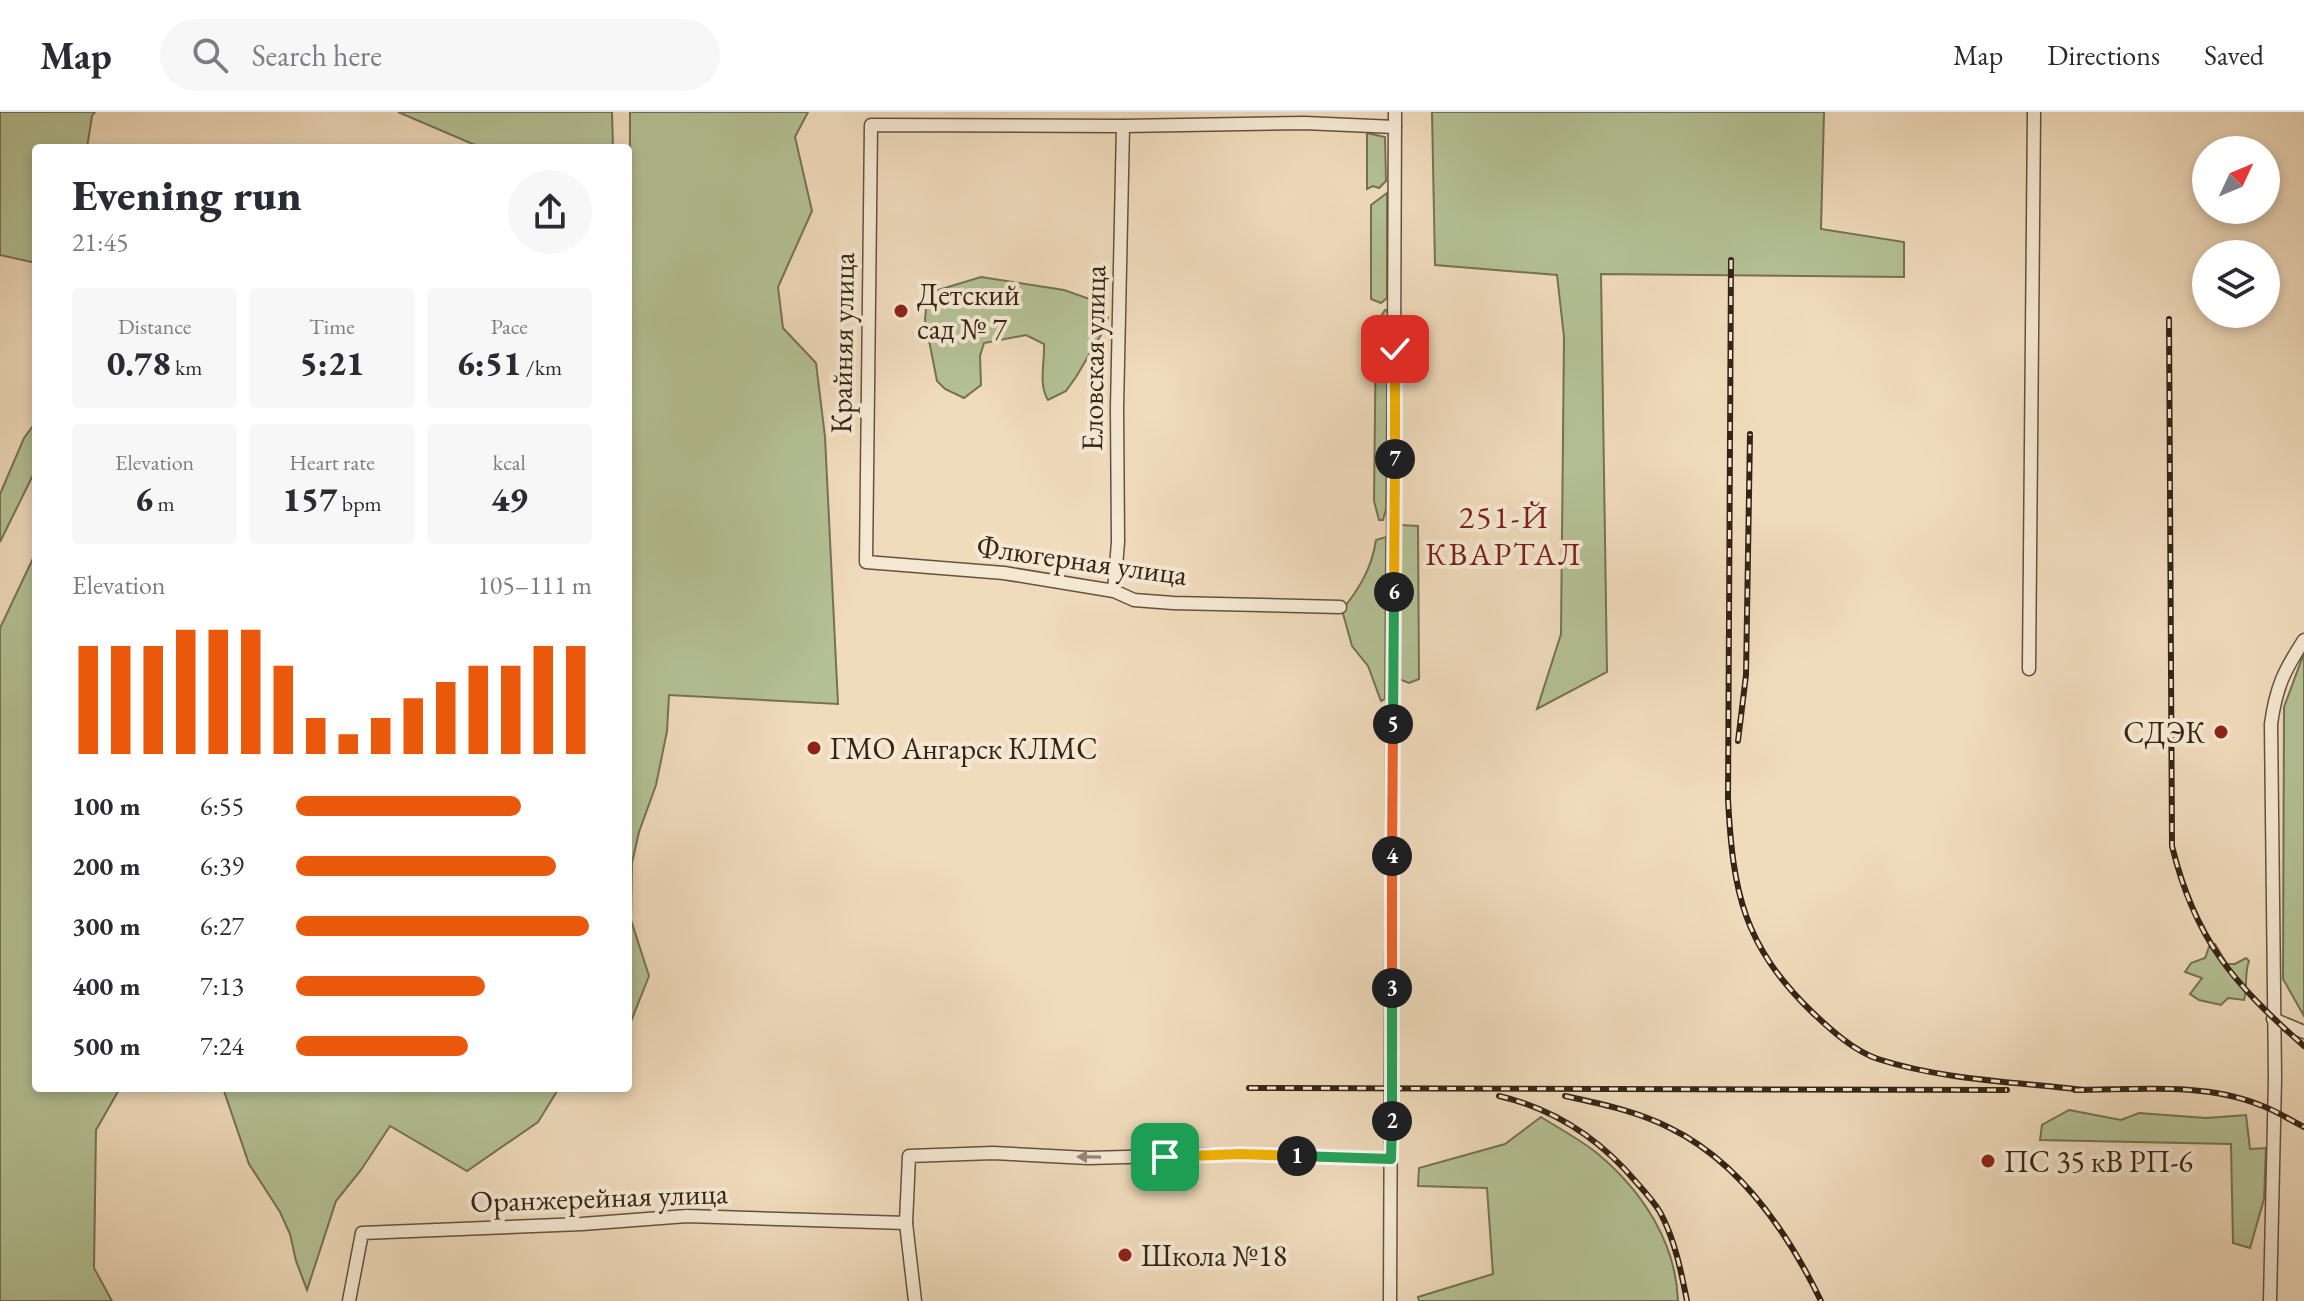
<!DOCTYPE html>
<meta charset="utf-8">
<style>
:root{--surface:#fff;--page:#f7f7f7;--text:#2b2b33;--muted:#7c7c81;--line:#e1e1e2;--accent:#ea580c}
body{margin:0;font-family:"EB Garamond",serif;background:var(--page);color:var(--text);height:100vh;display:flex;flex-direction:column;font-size:30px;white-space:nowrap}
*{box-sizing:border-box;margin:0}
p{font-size:26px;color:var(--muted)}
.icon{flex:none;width:44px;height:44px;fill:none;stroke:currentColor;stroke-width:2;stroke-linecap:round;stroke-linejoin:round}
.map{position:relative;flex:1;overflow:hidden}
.panel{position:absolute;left:32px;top:32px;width:600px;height:948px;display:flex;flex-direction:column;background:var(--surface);border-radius:8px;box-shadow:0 4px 12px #0003}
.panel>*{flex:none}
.needle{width:52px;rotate:46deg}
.fabs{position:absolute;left:2192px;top:24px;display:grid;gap:16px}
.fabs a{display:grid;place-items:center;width:88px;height:88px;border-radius:50%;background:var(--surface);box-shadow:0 4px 12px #0003;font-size:40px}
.pin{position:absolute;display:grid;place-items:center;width:68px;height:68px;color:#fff;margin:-34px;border-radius:16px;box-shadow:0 4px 12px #0006}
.km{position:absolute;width:40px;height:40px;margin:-20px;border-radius:50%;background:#222;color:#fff;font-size:22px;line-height:40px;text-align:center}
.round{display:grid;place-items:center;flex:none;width:84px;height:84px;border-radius:42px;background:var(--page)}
.summary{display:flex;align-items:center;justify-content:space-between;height:136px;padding:0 40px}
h1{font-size:44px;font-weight:800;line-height:60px}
.stats{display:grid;grid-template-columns:repeat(3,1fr);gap:12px;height:136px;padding:8px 40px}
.stats div{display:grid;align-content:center;border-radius:8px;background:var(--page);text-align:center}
.stats b{font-size:34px;font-weight:800}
.stats small{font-size:22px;font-weight:400}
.stats p{font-size:22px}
.chart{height:224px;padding:16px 40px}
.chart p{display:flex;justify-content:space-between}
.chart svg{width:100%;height:144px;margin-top:8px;stroke:var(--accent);stroke-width:6}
ul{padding:0 40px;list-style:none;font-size:26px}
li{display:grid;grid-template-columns:128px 96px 1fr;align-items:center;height:60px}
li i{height:20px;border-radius:10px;background:var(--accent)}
header{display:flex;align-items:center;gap:48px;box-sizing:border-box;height:112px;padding:0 40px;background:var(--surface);border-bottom:2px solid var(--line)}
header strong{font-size:38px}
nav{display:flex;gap:44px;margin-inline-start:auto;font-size:28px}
.search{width:560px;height:72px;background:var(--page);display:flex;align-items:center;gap:20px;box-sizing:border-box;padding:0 28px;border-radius:44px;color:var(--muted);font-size:30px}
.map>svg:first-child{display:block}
</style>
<header>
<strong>Map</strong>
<div class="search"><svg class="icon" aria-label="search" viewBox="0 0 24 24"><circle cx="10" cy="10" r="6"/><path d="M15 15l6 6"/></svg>Search here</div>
<nav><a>Map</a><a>Directions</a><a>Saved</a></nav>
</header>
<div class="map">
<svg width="2304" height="1189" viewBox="0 0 2304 1189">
<rect width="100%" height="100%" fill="#f0dbbc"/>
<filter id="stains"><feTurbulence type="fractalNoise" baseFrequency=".0025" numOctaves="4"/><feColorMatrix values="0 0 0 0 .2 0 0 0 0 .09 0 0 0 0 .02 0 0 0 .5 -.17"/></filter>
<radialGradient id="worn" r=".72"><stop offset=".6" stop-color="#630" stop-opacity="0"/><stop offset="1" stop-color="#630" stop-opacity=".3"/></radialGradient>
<g fill="#b4c195" stroke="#747255" stroke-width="2">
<path d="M 0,0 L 95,0 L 92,4 L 87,36 L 36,36 L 36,151 L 0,143 Z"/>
<path d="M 398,0 L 612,0 L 613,36 L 482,36 Z"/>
<path d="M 630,0 L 808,0 L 795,25 L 812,99 L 778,175 L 783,216 L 816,251 L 825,325 L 838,592 L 669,583 L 667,619 L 656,673 L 639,720 L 632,751 L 631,808 L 649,864 L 628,917 Z"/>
<path d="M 1432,0 L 1824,0 L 1821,117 L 1904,130 L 1904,165 L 1601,162 L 1607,560 L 1537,597 L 1561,522 L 1564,225 L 1557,163 L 1435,153 Z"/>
<path d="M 1367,21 L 1385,25 L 1386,69 L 1379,76 L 1373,74 L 1367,77 Z"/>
<path d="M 1387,81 L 1387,186 L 1381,191 L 1371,187 L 1371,93 Z"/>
<path d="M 981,165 L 1064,178 L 1101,191 L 1108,206 L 1102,221 L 1076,265 L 1066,279 L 1048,288 C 1038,272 1045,251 1044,232 L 1026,223 L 984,231 L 980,244 L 981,273 L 964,286 L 945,277 L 937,269 L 925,208 L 927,186 L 935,179 Z"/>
<path d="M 1385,198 L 1388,199 L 1386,397 L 1383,408 L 1379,408 L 1374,389 L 1376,212 Z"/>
<path d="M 36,310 L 36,357 L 0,430 L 0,382 L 24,326 Z"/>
<path d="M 1400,413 L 1418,414 L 1419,567 L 1409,571 L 1399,567 Z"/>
<path d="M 1386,425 L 1385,587 L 1381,589 L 1368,554 L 1352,534 L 1342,498 C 1359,477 1372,456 1376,428 Z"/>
<path d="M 36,440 L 36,976 L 120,976 L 96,1018 L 94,1156 L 112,1189 L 0,1189 L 0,516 Z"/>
<path d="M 2304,541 L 2304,904 L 2283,867 L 2284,595 Z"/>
<path d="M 2215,832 L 2227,852 L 2235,852 L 2246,846 L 2249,849 C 2244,862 2248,874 2244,888 L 2228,886 L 2221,893 L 2199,888 L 2190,882 L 2202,866 L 2185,860 L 2191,851 L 2205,846 L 2209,835 Z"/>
<path d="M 223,976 L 559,976 L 538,1010 L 467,1059 L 390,1014 L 361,1058 L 336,1089 L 307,1178 L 296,1149 L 290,1122 L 280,1100 L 249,1052 Z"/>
<path d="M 2069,998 L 2121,1008 L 2139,1001 L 2206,1006 L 2246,1003 L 2250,1037 L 2266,1036 L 2264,1087 L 2250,1136 L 2233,1131 L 2231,1032 L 2040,1028 L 2042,1013 Z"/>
<path d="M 1541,1005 C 1560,1017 1581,1028 1598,1042 C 1642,1079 1676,1130 1678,1189 L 1419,1189 L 1418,1185 L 1493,1162 L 1487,1076 L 1418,1074 L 1419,1056 L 1505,1032 Z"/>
</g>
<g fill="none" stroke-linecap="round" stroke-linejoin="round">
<g stroke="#64523f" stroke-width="15">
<g id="minor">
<path d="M 1114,479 L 1118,430 L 1117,296 L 1123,14"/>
<path d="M 1340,495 L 1173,491 L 1134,488 L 1114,479 L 1004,461 L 866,450 L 871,13 L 1123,14 L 1304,11 L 1395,15"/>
<path d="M 2029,557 L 2034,0"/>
<path d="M 2273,907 L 2304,920"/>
<path d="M 349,1189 L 362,1121 L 582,1112 L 687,1104 L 906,1111"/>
<path d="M 915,1189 L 906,1111 L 909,1044 L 993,1041 L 1088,1046 L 1240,1042 L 1391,1047"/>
<path d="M 1390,1189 L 1395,0"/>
<path d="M 2270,1189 L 2275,967 L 2271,612 C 2276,575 2284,559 2304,528"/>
</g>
</g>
<use href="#minor" stroke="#f5e8d3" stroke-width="12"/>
<g stroke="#352415" stroke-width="6">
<g id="rail">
<path d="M 1731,148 L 1728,687 C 1733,781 1743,833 1813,901 C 1831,918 1854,939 1878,947 C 1943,968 2016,970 2084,978"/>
<path d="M 2169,207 L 2172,734 C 2195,828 2233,871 2304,934"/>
<path d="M 1738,629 L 1746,563 L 1750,322"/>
<path d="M 1249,976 L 2007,978"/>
<path d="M 2075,978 C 2135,978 2203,970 2260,993 C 2275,998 2290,1008 2304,1015"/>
<path d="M 1499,984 C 1555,997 1600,1027 1637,1071 C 1645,1080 1654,1090 1660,1100 C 1675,1128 1681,1159 1687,1189"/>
<path d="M 1565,984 C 1601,992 1637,999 1670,1016 C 1740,1050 1788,1121 1821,1189"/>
</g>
</g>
<use href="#rail" stroke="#f5e8d3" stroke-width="3" stroke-dasharray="9" stroke-linecap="butt"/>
</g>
<defs><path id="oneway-solid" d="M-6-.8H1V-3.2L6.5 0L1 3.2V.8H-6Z" transform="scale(2)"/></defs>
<use fill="#958674" href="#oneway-solid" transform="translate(1089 1045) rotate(-179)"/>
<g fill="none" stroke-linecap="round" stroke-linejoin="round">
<g stroke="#fff" stroke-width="16">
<path id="split-1" d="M 1165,1045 L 1240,1042 L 1297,1044"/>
</g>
<g stroke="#fff" stroke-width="16">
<path id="split-2" d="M 1297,1044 L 1391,1047 L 1392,1009"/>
</g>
<g stroke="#fff" stroke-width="16">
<path id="split-3" d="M 1392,1009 L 1392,876"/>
</g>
<g stroke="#fff" stroke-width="16">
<path id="split-4" d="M 1392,876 L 1392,744"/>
</g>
<g stroke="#fff" stroke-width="16">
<path id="split-5" d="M 1392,744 L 1393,612"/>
</g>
<g stroke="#fff" stroke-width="16">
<path id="split-6" d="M 1393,612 L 1394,480"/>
</g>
<g stroke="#fff" stroke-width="16">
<path id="split-7" d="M 1394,480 L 1395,347"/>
</g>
<g stroke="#fff" stroke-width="16">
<path id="split-8" d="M 1395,347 L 1395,237"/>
</g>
<use href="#split-1" stroke="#f5b400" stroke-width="10"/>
<use href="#split-2" stroke="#22a559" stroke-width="10"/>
<use href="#split-3" stroke="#22a559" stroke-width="10"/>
<use href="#split-4" stroke="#f0652b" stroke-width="10"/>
<use href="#split-5" stroke="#f0652b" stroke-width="10"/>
<use href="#split-6" stroke="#22a559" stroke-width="10"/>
<use href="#split-7" stroke="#f5b400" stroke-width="10"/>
<use href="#split-8" stroke="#f5b400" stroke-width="10"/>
</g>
<g fill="#8f2418" stroke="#f5e8d3" stroke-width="3">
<circle cx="901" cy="199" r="8"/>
<circle cx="2221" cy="620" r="8"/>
<circle cx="814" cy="636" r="8"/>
<circle cx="1988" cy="1049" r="8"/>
<circle cx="1125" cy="1143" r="8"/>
</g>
<g text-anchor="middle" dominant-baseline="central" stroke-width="8" stroke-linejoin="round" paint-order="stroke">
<g font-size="30" fill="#352415" stroke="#f5e8d3" text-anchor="start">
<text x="917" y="182">Детский<tspan x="917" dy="34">сад № 7</tspan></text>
<text x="2205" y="620" text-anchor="end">СДЭК</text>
<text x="830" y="636">ГМО Ангарск КЛМС</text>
<text x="2004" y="1049">ПС 35 кВ РП-6</text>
<text x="1141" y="1143">Школа №18</text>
</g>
<g font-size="30" fill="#352415" stroke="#f5e8d3">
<text transform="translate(842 231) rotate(-89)">Крайняя улица</text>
<text transform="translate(1093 246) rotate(-89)">Еловская улица</text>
<text transform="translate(1082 448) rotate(8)">Флюгерная улица</text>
<text transform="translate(599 1085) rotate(-2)">Оранжерейная улица</text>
</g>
<g font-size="32" letter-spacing="2" fill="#7a1f14" stroke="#f5e8d3">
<text x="1504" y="405">251-Й<tspan x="1504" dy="37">КВАРТАЛ</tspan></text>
</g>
</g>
<rect width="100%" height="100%" filter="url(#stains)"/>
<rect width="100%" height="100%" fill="url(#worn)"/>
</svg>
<div class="fabs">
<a><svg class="needle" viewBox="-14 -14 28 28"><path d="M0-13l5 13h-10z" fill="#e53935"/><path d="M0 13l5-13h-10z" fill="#7c7c81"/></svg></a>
<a><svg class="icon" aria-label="layers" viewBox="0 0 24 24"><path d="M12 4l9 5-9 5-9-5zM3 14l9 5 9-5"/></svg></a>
</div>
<div class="pin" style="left:1165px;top:1045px;background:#1e9e55"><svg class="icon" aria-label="arrive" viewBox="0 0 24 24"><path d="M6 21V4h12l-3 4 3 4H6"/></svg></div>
<div class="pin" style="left:1395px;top:237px;background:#d93025"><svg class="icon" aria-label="check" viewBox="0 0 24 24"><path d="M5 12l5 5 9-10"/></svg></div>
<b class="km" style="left:1297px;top:1044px">1</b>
<b class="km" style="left:1392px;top:1009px">2</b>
<b class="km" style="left:1392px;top:876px">3</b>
<b class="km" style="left:1392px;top:744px">4</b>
<b class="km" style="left:1393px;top:612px">5</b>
<b class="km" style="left:1394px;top:480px">6</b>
<b class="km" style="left:1395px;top:347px">7</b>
<section class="panel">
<div class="summary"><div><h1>Evening run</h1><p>21:45</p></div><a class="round"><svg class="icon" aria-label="share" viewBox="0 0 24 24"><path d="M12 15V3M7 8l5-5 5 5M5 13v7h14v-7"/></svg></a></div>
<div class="stats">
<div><p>Distance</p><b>0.78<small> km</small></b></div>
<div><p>Time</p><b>5:21</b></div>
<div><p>Pace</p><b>6:51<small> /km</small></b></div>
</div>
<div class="stats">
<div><p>Elevation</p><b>6<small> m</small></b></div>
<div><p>Heart rate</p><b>157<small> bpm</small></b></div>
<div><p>kcal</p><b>49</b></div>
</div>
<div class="chart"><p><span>Elevation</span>105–111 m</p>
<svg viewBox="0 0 160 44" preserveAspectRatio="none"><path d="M5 44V11M15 44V11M25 44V11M35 44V6M45 44V6M55 44V6M65 44V17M75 44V33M85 44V38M95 44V33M105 44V27M115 44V22M125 44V17M135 44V17M145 44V11M155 44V11"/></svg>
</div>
<ul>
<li><b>100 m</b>6:55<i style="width:76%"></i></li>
<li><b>200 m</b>6:39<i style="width:88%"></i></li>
<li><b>300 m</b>6:27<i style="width:99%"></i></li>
<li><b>400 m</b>7:13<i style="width:64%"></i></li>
<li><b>500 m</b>7:24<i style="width:58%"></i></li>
</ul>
</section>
</div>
